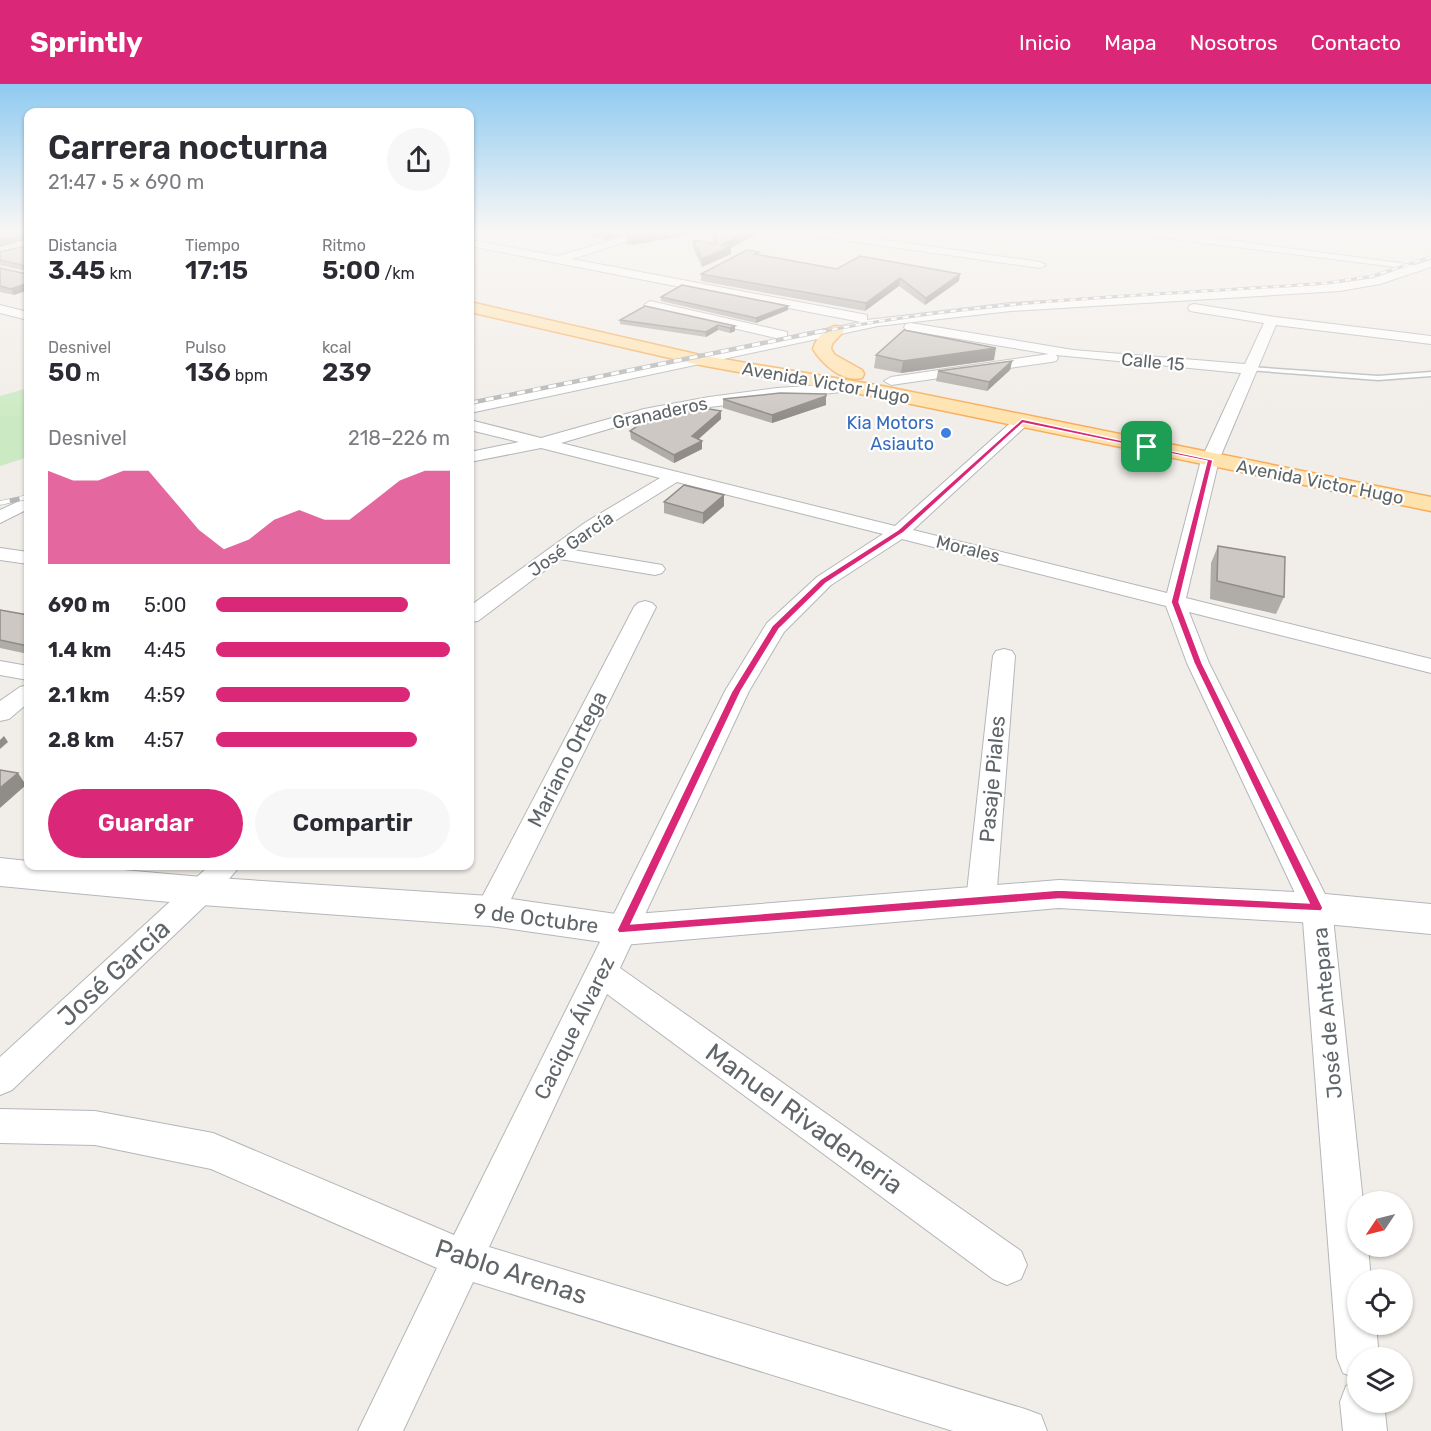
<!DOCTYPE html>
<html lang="es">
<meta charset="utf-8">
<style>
:root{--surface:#fff;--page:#f7f7f7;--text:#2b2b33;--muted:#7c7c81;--accent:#db2777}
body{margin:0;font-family:Rubik,sans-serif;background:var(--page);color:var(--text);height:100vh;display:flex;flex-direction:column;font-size:22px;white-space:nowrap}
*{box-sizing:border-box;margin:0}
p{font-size:20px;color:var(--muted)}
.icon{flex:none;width:33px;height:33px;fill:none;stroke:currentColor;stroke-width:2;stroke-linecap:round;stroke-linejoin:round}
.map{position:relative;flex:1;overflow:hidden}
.drawer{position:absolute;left:24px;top:24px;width:450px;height:762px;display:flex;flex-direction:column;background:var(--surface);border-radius:12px;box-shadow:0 2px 4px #0004}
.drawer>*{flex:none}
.needle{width:39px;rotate:235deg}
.buttons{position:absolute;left:1347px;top:1107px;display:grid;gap:12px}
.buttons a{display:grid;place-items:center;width:66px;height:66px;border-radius:50%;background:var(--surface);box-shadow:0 2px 4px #0004;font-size:30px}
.pin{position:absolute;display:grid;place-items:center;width:51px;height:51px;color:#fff;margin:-26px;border-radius:12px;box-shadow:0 3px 9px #0006}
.round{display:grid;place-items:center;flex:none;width:63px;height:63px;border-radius:32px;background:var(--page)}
.head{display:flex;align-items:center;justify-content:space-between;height:102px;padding:0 24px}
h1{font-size:33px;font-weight:600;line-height:45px}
.figures{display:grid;grid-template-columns:repeat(3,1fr);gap:9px;height:102px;padding:6px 24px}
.figures div{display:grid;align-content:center}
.figures b{font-size:26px;font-weight:600}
.figures small{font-size:16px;font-weight:400}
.figures p{font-size:16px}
.chart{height:168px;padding:12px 24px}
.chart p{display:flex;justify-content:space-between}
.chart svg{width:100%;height:108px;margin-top:6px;fill:var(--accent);opacity:.7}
.cta{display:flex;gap:12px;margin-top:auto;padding:12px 24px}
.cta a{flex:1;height:69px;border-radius:36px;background:var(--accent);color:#fff;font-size:24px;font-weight:600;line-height:69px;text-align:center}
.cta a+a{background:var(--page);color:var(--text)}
ul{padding:0 24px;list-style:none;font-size:20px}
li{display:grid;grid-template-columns:96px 72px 1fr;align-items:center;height:45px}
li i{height:15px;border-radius:8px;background:var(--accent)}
header{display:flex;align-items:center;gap:36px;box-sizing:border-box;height:84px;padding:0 30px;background:var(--accent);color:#fff}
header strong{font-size:28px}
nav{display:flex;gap:33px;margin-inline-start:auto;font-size:21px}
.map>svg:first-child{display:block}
</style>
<header>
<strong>Sprintly</strong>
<nav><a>Inicio</a><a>Mapa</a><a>Nosotros</a><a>Contacto</a></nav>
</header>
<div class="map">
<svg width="1431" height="1347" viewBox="0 0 1431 1347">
<rect width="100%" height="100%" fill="#f1ede8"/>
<path fill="#cbeac3" d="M 28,304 L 28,373 L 0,382 L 0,312 Z"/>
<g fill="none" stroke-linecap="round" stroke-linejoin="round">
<g stroke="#b3b7ba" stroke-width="3">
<path id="service" d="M 1250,283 L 1378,292 L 1431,288 L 1431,292 L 1378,296 L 1248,286 L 1248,284 Z"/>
</g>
<g stroke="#b3b7ba" stroke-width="2">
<g id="minor">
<path d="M 643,147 L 658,147 L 572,175 L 862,230 L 867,231 L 867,236 L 1011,219 L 1340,199 L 1374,194 L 1403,184 L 1134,150 L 1129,147 L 1158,147 L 1415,181 L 1431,176 L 1431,183 L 1380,200 L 1340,207 L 1011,227 L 878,242 L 470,329 L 470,319 L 780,255 L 646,224 L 644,221 L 650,217 L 787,248 L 787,253 L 861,238 L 470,162 L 470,156 L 558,172 Z"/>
<path d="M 795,147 L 821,147 L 1040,178 L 1046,181 L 1040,184 L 800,150 Z"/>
<path d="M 1194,220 L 1275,233 L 1431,252 L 1431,260 L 1276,241 L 1219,376 L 1186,514 L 1431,575 L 1431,589 L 1189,528 L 1209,579 L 1332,824 L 1363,1118 L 1358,1118 L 1358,1162 L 1368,1162 L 1371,1196 L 1358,1196 L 1358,1240 L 1376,1240 L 1379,1274 L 1358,1274 L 1358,1295 L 1343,1289 L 1337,1274 L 1302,824 L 1187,579 L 1166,522 L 902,455 L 831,501 L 784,548 L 749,607 L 620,884 L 1021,1167 L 1027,1181 L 1021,1195 L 1007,1201 L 993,1195 L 607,910 L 489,1163 L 1025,1325 L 1041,1331 L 1047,1347 L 953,1347 L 473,1198 L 403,1347 L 358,1347 L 437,1184 L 211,1085 L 95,1061 L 0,1059 L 0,1025 L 95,1027 L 213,1049 L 454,1151 L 725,607 L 767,539 L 817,493 L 883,450 L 677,398 L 600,446 L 573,466 L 662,481 L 665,485 L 662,489 L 655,491 L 560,475 L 478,537 L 470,538 L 470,522 L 586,438 L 660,394 L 541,364 L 470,378 L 470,368 L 519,358 L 470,346 L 470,336 L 541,354 L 644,325 L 709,313 L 777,304 L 853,299 L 858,300 L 860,303 L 858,306 L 709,323 L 646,334 L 561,359 L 895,442 L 1016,334 L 1022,332 L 1030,337 L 1028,340 L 913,446 L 1167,509 L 1201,376 L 1241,289 L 1056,271 L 1058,274 L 1056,277 L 1051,278 L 891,301 L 884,297 L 891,293 L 1049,270 L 906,246 L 904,243 L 906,240 L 911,239 L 1073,266 L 1245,280 L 1264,239 L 1190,227 L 1188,224 L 1190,221 Z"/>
<path d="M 0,221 L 28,228 L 28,236 L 0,229 Z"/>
<path d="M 28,413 L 28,425 L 0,439 L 0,426 Z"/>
<path d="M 0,464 L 28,468 L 28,480 L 0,476 Z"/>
<path d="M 645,517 L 652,519 L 656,523 L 501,835 L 490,839 L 479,835 L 475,827 L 479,819 L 634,523 L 638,519 Z"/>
<path d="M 1004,565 L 1012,567 L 1015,572 L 996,817 L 991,825 L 981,829 L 971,825 L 966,817 L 993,572 L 996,567 Z"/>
<path d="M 0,577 L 28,582 L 28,596 L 0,591 Z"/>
<path d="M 28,601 L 28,619 L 9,635 L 0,637 L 0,617 L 20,603 Z"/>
<path d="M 209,782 L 240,782 L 212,815 L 12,1006 L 0,1011 L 0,973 Z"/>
<path d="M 1358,1298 L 1358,1318 L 1384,1318 L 1387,1347 L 1343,1347 L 1340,1318 L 1346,1302 Z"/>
</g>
</g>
<g stroke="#b3b7ba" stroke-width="2">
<path id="tertiary" d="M 0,774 L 28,777 L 28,782 L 78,782 L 202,793 L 490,812 L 623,831 L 1059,796 L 1315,809 L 1431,820 L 1431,850 L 1315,839 L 1059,824 L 623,861 L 490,842 L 202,821 L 0,802 Z"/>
</g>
<g stroke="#f9ad59" stroke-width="3">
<g id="primary">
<path d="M 470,218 L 700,271 L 882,302 L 1431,413 L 1431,427 L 882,314 L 700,281 L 470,228 Z"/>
<path d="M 835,242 L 841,243 L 844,247 L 832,260 L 831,265 L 835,271 L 862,286 L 864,290 L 862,294 C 843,299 822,280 813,265 C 816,255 824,245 835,242 Z"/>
</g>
</g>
<use href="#service" fill="#fff" fill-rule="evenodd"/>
<use href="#minor" fill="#fff" fill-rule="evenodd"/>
<use href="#tertiary" fill="#fff" fill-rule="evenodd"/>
<use href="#primary" fill="#ffe3af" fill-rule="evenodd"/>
<g stroke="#b4b5b6" stroke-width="3">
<path id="rail-far2" d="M 820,248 C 987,214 1158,212 1327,199 L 1373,192 L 1431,173"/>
</g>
<g stroke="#b4b5b6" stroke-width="4.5">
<path id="rail-far1" d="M 470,319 L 827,246"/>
</g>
<g stroke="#b4b5b6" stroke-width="5">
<path id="rail" d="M 0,419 L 28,413"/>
</g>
<use href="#rail-far2" stroke="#fff" stroke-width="2" stroke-dasharray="6" stroke-linecap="butt"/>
<use href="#rail-far1" stroke="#fff" stroke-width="3" stroke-dasharray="8" stroke-linecap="butt"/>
<use href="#rail" stroke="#fff" stroke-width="4" stroke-dasharray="10" stroke-linecap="butt"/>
</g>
<g fill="#b0aca8">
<path d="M 0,147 L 28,147 L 28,206 L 14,211 L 0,208 L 0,184 L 27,190 L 26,187 L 0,181 L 0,168 L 26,162 L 26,156 L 0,163 Z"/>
<path d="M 561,147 L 636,147 L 606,156 Z"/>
<path d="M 640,147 L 762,147 L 731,164 L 731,170 L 702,183 L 693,164 L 693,156 L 714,160 L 711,147 L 632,161 L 626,160 L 626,152 Z"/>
<path d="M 759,168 L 759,171 L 837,185 L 959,197 L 925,221 L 899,202 L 865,227 L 701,197 L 701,190 Z"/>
<path d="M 661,213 L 788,222 L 788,226 L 756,239 L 661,217 Z"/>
<path d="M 620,236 L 735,242 L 735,247 L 730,249 L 718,246 L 706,253 L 620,240 Z"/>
<path d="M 876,271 L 994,276 L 901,289 L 874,284 Z"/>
<path d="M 1012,277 L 1010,286 L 987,307 L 936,297 L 938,287 Z"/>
<path d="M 826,312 L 826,321 L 772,339 L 723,324 L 723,315 Z"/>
<path d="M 721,335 L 698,355 L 702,357 L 702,365 L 674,379 L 631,355 L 630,347 Z"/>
<path d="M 664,418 L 724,422 L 703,440 L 664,429 Z"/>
<path d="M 1218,462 L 1284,513 L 1276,530 L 1210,515 L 1211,479 Z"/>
<path d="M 0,526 L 28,531 L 28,570 L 0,564 Z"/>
</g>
<g fill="#908c88">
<path d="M 610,147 L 636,147 L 606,156 L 605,148 Z"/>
<path d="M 668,147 L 711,147 L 632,161 L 631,153 Z"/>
<path d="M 749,147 L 762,147 L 731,164 L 731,170 L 702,183 L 702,175 L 722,161 Z"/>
<path d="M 27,150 L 28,155 L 0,163 L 0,156 Z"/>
<path d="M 960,190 L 959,197 L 925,221 L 926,214 Z"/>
<path d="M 900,194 L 899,202 L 865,227 L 866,219 Z"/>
<path d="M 28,199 L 28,206 L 14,211 L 11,205 Z"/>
<path d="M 788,222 L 788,226 L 756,239 L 756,234 Z"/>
<path d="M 718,241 L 718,246 L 706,253 L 706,248 Z"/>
<path d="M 735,242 L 735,247 L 730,249 L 730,244 Z"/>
<path d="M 996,264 L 994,276 L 901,289 L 903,277 Z"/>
<path d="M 1012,277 L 1010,286 L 987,307 L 989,298 Z"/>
<path d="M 826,312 L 826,321 L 772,339 L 772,331 Z"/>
<path d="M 721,327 L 721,335 L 692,361 L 692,352 Z"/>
<path d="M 702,357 L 702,365 L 674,379 L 674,371 Z"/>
<path d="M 724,411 L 724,422 L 703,440 L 703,429 Z"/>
<path d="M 4,652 L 8,658 L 0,665 L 0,656 Z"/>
<path d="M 18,689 L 26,701 L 0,724 L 0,704 Z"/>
</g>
<g fill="#cdc8c3" stroke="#908c88" stroke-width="1.5">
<path d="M 0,147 L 28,147 L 28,199 L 11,205 L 0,202 L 0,184 L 27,190 L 26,182 L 0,176 L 0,168 L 26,162 L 27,150 L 0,156 Z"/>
<path d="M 640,147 L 668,147 L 631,153 L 626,152 Z"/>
<path d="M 713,147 L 749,147 L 722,161 L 731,162 L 702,175 L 693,156 L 717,160 Z"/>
<path d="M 747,166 L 759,168 L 755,170 L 837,185 L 860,172 L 960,190 L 926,214 L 900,194 L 866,219 L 701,190 Z"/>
<path d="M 682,201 L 788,222 L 756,234 L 661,213 Z"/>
<path d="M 645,222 L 735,242 L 730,244 L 718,241 L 706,248 L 620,236 Z"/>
<path d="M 904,246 L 996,264 L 903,277 L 876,271 Z"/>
<path d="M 1012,277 L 989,298 L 938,287 Z"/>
<path d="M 780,309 L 826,310 L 826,312 L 772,331 L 723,315 Z"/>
<path d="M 686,321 L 721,327 L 692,352 L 702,357 L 674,371 L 630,347 L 660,327 L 675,330 Z"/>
<path d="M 684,401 L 724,411 L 703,429 L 664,418 Z"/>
<path d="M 1218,462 L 1285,473 L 1284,513 L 1217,497 Z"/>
<path d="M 0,526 L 28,531 L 28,562 L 0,556 Z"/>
<path d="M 0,686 L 18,689 L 0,704 Z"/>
</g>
<linearGradient id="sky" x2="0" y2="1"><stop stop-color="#8fcaf1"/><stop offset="0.44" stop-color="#f9f7f5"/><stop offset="1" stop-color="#f9f7f5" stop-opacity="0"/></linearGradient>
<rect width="1431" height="335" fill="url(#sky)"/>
<path fill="#db2777" stroke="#fff" stroke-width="1.5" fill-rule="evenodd" d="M 1022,335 L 1213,376 L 1179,518 L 1202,579 L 1323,824 L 1321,827 L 1059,815 L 619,849 L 617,846 L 732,607 L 772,542 L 821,495 L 898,446 ZM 1023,339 L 1207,377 L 1171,518 L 1194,579 L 1309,819 L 1059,806 L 631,840 L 741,607 L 779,545 L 826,499 L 903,449 Z"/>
<circle fill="#3f7fe0" stroke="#fff" stroke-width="2" cx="946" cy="349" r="6"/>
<g text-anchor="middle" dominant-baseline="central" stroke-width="4.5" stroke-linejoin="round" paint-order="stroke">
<g font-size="18" fill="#5f6568" stroke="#fff">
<text transform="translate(1153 278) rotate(5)">Calle 15</text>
<text transform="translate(826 299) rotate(10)">Avenida Victor Hugo</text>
<text transform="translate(660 329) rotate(-12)">Granaderos</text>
<text transform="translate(1320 398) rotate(11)">Avenida Victor Hugo</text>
<text transform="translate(571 460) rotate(-35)">José García</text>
<text transform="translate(968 465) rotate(14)">Morales</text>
</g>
<g font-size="18" fill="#366cbe" stroke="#fff" text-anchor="end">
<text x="934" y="339">Kia Motors<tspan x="934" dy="21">Asiauto</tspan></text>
</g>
<g font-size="21" fill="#5f6568" stroke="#fff">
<text transform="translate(567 675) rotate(-63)">Mariano Ortega</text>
<text transform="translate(992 695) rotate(-85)">Pasaje Piales</text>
<text transform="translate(536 834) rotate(7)">9 de Octubre</text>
<text transform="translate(1327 929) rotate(-95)">José de Antepara</text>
<text transform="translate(574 944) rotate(-64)">Cacique Álvarez</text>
</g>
<g font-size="26" fill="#5f6568" stroke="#fff">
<text transform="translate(114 889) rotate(-43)">José García</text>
<text transform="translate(804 1035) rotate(36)">Manuel Rivadeneria</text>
<text transform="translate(511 1188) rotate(18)">Pablo Arenas</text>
</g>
</g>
</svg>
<div class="buttons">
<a><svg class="needle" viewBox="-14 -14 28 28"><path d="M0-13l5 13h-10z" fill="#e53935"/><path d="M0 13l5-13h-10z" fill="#7c7c81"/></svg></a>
<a><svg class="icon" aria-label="locate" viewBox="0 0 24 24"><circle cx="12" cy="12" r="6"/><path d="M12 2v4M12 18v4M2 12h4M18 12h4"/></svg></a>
<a><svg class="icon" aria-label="layers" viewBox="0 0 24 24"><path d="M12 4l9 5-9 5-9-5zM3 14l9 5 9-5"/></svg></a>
</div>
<div class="pin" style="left:1147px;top:363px;background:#1e9e55"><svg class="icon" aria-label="arrive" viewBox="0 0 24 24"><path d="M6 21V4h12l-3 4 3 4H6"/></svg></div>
<section class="drawer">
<div class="head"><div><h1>Carrera nocturna</h1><p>21:47 · 5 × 690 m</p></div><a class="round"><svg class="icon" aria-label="share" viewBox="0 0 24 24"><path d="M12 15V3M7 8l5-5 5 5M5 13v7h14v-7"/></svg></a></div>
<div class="figures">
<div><p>Distancia</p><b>3.45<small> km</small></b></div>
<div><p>Tiempo</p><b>17:15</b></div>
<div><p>Ritmo</p><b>5:00<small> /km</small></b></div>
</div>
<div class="figures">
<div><p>Desnivel</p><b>50<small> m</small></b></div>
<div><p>Pulso</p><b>136<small> bpm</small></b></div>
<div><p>kcal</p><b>239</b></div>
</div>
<div class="chart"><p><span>Desnivel</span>218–226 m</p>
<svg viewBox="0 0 160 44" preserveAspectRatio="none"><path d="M0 44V6L10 10L20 10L30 6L40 6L50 18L60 30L70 38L80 34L90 26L100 22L110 26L120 26L130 18L140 10L150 6L160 6V44z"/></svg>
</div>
<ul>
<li><b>690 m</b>5:00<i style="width:82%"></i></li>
<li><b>1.4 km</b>4:45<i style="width:100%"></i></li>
<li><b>2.1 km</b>4:59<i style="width:83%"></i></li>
<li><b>2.8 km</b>4:57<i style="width:86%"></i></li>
</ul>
<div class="cta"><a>Guardar</a><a>Compartir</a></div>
</section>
</div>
